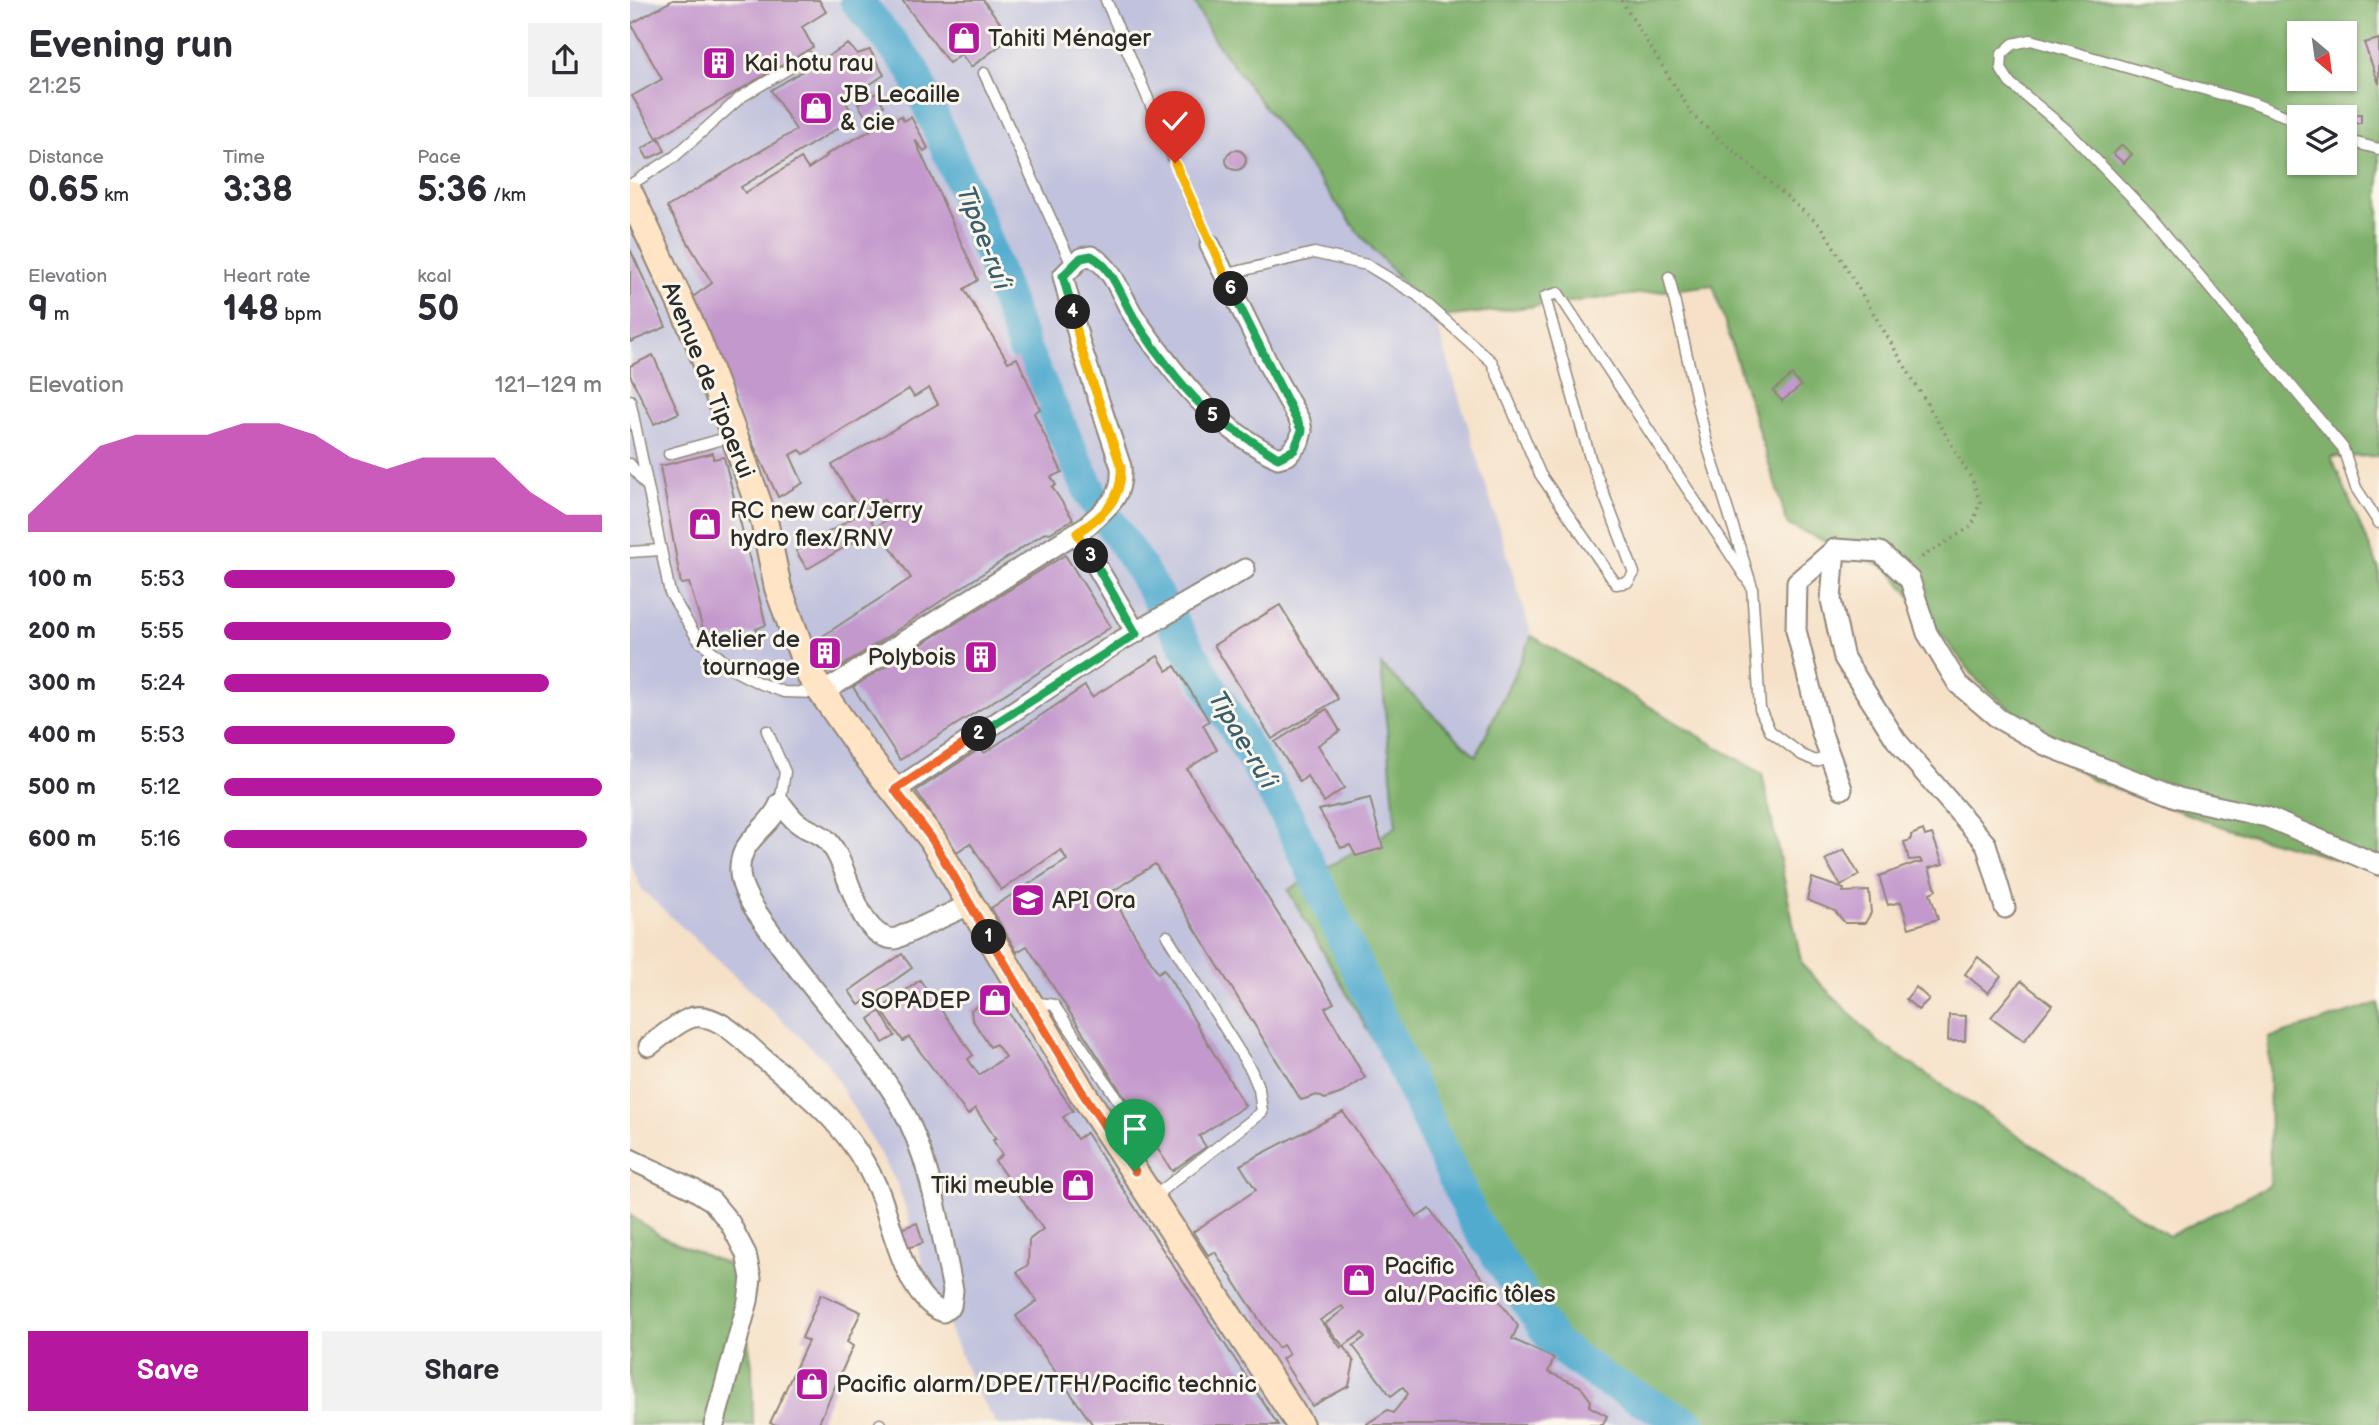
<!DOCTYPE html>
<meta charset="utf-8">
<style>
:root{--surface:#fff;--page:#f2f2f3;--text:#2b2b33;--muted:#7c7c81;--accent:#b5179e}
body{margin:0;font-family:"Balsamiq Sans",sans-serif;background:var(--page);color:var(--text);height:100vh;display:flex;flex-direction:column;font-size:26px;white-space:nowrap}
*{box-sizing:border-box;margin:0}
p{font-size:23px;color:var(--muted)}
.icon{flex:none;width:38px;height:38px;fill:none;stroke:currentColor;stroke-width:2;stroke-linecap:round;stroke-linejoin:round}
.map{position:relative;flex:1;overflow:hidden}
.drawer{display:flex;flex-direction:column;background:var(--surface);width:630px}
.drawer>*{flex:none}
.needle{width:46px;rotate:151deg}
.tools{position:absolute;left:1657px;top:21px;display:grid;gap:14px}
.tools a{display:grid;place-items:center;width:70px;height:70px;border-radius:0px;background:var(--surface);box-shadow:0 2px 5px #0004;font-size:35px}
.pin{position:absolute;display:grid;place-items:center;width:60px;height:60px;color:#fff;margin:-72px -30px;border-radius:50% 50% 50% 0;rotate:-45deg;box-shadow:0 0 7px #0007}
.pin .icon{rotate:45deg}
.km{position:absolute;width:35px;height:35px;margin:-18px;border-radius:50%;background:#222;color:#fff;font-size:19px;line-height:35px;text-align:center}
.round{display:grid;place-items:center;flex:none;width:74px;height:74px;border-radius:0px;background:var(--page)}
.head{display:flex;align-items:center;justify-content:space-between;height:119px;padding:0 28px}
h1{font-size:38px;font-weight:800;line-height:52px}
.metrics{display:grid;grid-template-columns:repeat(3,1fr);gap:10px;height:119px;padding:7px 28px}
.metrics div{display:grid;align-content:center}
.metrics b{font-size:35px;font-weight:800}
.metrics small{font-size:19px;font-weight:400}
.metrics p{font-size:19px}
.chart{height:196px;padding:14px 28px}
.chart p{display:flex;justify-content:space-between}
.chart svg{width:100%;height:126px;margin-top:7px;fill:var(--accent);opacity:.7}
.action{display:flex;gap:14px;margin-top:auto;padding:14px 28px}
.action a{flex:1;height:80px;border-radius:0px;background:var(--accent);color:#fff;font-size:28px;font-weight:800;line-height:80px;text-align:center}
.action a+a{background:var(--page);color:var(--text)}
ul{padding:0 28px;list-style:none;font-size:23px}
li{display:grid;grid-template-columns:112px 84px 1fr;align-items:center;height:52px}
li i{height:18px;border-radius:9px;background:var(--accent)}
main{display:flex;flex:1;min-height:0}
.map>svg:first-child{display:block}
</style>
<main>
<section class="drawer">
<div class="head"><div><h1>Evening run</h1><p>21:25</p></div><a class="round"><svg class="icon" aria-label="share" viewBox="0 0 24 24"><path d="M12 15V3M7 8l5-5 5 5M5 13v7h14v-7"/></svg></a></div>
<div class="metrics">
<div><p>Distance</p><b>0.65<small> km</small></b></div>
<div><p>Time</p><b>3:38</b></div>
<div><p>Pace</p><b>5:36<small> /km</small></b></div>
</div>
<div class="metrics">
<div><p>Elevation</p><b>9<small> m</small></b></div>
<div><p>Heart rate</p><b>148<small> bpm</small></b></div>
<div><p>kcal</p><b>50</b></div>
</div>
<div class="chart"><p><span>Elevation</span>121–129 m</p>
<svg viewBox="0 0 160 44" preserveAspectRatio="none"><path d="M0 44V38L10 26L20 14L30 10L40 10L50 10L60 6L70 6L80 10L90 18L100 22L110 18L120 18L130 18L140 30L150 38L160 38V44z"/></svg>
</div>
<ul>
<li><b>100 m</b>5:53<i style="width:61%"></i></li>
<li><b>200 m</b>5:55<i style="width:60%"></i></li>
<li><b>300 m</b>5:24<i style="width:86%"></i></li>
<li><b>400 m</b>5:53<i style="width:61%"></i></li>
<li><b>500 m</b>5:12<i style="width:100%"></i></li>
<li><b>600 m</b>5:16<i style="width:96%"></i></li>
</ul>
<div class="action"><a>Save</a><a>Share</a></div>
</section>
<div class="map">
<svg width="1749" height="1425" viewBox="0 0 1749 1425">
<rect width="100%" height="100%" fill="#fbf7ec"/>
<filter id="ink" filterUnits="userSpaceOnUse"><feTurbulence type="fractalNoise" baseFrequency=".0143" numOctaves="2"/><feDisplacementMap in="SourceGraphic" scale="14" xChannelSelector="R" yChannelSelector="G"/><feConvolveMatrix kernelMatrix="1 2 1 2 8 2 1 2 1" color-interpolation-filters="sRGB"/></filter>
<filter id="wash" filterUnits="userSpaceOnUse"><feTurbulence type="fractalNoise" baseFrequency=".00686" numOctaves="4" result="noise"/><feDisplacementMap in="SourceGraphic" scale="28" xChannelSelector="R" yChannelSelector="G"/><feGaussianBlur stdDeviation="1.57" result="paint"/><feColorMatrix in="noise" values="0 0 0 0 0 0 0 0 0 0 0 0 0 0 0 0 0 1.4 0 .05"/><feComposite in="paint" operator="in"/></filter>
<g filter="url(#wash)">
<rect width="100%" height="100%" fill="#f6e1c8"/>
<path fill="#c1c2dd" d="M 0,0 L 563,0 L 583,38 L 728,232 L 805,318 L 902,636 L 846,756 L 751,666 L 766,827 L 658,889 L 774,1094 L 812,1183 L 845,1239 L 1013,1399 L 1068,1425 L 367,1425 L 345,1389 L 294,1269 L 268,1185 L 196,1061 L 12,890 L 0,863 Z"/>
<g fill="#7fb16c" stroke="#556e4c" stroke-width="2" fill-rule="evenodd">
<path d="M 563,0 L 1749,0 L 1749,456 L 1701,457 L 1749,569 L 1749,875 L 1734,867 L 1599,829 L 1460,779 L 1348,681 L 1259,569 L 1158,525 L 1083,285 L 805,318 L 728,232 L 583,38 ZM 1670,33 L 1715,33 L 1715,79 L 1670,79 ZM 1670,117 L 1715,117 L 1715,163 L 1670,163 Z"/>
<path d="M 902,636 L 1132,774 L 1172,965 L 1248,1042 L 1539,1236 L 1640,1185 L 1639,1038 L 1749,1003 L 1749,1425 L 1068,1425 L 1013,1399 L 921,1332 L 845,1239 L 812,1183 L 774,1094 L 658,890 L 766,827 L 751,665 L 846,756 Z"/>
<path d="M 0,1215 L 34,1238 L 106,1268 L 122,1365 L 123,1425 L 0,1425 Z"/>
</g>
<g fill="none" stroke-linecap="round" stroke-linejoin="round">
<path stroke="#51abcf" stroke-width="33" d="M 226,0 L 282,68 L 349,223 L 394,348 L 462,496 L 509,566 L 657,816 L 844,1221 L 925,1344 L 977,1381 L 1060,1425"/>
</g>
<g id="blocks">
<g fill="#c398cc" fill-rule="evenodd">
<path d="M 43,0 L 189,0 L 196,12 L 172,27 L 183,47 L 27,138 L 2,96 L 32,79 L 1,24 Z"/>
<path d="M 272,0 L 353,0 L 372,25 L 363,31 L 372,44 L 341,67 L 331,54 L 319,63 Z"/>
<path d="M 1749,39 L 1749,84 L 1734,43 Z"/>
<path d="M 218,44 L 227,54 L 240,50 L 254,75 L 215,101 L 224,116 L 223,119 L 111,187 L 115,193 L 171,158 L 178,169 L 197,156 L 195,155 L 240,131 L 234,122 L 246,113 L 255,126 L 271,116 L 274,121 L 281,117 L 298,148 L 294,151 L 285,140 L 348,280 L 334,289 L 378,362 L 387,358 L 410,409 L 404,413 L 432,472 L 421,477 L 426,485 L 422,487 L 443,519 L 420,533 L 416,532 L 211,667 L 208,663 L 199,672 L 182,643 L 281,578 L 247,526 L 262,516 L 254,499 L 235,510 L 246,529 L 177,569 L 166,551 L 231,513 L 202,465 L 308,404 L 299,388 L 284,397 L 279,389 L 174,454 L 170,450 L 160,455 L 173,483 L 148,497 L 112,421 L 60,299 L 82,283 L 37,207 L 166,130 L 141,90 Z"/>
<path d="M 246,93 L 254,106 L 236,117 L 228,104 Z"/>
<path d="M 1731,114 L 1731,123 L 1715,124 L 1715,117 L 1708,117 Z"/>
<path d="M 29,138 L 35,151 L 18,159 L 12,149 Z"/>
<path d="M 1492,145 L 1502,154 L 1494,163 L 1483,154 Z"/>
<circle cx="606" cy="160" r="10"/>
<path d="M 0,249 L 36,327 L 0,342 Z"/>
<path d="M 23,355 L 49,413 L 24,424 L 0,375 L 0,366 Z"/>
<path d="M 1162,375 L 1171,386 L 1152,401 L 1143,391 Z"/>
<path d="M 83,453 L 83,459 L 94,457 L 136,625 L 126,629 L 128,632 L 77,642 L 59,583 L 51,584 L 30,466 Z"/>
<path d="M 435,555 L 481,627 L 270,760 L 223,687 Z"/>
<path d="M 650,605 L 708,699 L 642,739 L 584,645 Z"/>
<path d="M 528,656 L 537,671 L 545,666 L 579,721 L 573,725 L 587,750 L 557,769 L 704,1003 L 695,1008 L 735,1078 L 712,1093 L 695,1099 L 687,1095 L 671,1100 L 525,864 L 480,893 L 528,973 L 534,969 L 615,1106 L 569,1136 L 576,1147 L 542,1171 L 397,946 L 387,952 L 361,908 L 437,860 L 431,850 L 371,890 L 340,843 L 327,852 L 286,791 L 351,748 L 354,753 L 455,686 L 462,697 Z"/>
<path d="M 697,709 L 710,731 L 688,745 L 714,788 L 694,802 L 677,776 L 670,782 L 645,742 Z"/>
<path d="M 740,798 L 753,848 L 726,856 L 720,845 L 711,848 L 689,810 Z"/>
<path d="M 1293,830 L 1295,836 L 1302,834 L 1313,864 L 1299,868 L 1306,890 L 1300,893 L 1308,919 L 1279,928 L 1271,902 L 1258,905 L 1249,876 L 1285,863 L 1292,863 L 1290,859 L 1279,860 L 1274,842 L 1281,840 L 1281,835 Z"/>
<path d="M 1214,849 L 1229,875 L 1211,886 L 1195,860 Z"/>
<path d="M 1182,878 L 1214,889 L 1213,892 L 1239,891 L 1241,913 L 1235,923 L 1215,923 L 1205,911 L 1177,900 Z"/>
<path d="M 272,954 L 282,968 L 229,1005 L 219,991 Z"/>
<path d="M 1348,957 L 1371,976 L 1358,993 L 1335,974 Z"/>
<path d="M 290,980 L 343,1055 L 338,1059 L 349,1075 L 375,1057 L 366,1044 L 360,1047 L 342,1019 L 341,1010 L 369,993 L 376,1002 L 373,1004 L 443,1111 L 433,1117 L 447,1139 L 456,1133 L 648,1425 L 463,1425 L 386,1316 L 407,1301 L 387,1272 L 398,1265 L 399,1240 L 413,1229 L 365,1161 L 372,1155 L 363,1140 L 366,1139 L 345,1108 L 338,1115 L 279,1037 L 273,1041 L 251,1009 Z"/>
<path d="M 1391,981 L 1422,1005 L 1394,1041 L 1361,1017 Z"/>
<path d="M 1286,987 L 1299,999 L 1288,1010 L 1276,999 Z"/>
<path d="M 250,1011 L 265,1036 L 253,1043 L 239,1019 Z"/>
<path d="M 1319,1015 L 1336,1016 L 1335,1041 L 1318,1041 Z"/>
<path d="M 713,1112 L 787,1217 L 800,1209 L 888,1326 L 882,1339 L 924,1358 L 918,1372 L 950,1386 L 961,1401 L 959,1406 L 977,1416 L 973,1425 L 735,1425 L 758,1410 L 763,1413 L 778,1394 L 773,1387 L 761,1396 L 723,1346 L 735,1337 L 732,1333 L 714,1346 L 724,1362 L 719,1386 L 682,1406 L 652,1359 L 659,1354 L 653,1345 L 648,1348 L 585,1252 L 578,1255 L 563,1232 L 626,1190 L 610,1165 ZM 712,1306 L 714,1309 L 695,1324 L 713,1346 L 711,1348 L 690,1320 Z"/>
<path d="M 287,1223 L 293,1243 L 277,1248 L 270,1229 Z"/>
<path d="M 191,1294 L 231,1312 L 217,1342 L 223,1346 L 188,1425 L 146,1425 L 140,1423 L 178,1341 L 172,1338 Z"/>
</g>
</g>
</g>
<g filter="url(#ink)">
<use href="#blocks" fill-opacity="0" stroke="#90867a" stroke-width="2"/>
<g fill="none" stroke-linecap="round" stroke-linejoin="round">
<g stroke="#90867a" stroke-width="13">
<g id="lane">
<path d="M 476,0 L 580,245"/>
<path d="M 354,73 L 442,265"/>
<path d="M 1670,122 L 1622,103 L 1401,40 L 1383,44 L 1372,54 L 1371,69 L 1380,83 L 1438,131 L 1519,215 L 1713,448 L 1726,488 L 1749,523"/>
<path d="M 1715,140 L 1749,149"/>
<path d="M 0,185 L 44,157 L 111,97 L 178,57"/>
<path d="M 594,275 L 684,253 L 737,265 L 787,295 L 862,362 L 910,474 L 986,584 L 998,582 L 1004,573 L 960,458 L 915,297 L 928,293 L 1122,587"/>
<path d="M 1039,277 L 1077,444 L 1122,587 L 1130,709 L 1140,731 L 1172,755 L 1186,761 L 1200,756"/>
<path d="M 0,400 L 40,593 L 67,638 L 105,671 L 129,683 L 154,692 L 188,693"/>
<path d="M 39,454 L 103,436"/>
<path d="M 0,464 L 15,484"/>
<path d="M 0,552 L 31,550"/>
<path d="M 137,731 L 155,772 L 150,803"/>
<path d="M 402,1002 L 424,1005 L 504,1124"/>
<path d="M 522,1198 L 632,1112 L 629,1089 L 621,1070 L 537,936"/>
<path d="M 250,1424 L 250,1425"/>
</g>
</g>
<g stroke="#90867a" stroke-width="23">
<g id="street">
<path d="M 447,533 L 506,633"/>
<path d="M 1205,549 L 1201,600 L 1214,658 L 1266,740 L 1356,844 L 1375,908"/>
<path d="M 192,693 L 458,525 C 479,505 493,498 491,467 L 451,347 L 433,276 L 451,258 L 461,256 C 485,268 492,300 507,321 C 547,378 584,427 648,458 L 658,455 L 669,442 L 672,431 L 670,421 L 640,368 L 580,245"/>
<path d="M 1212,789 L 1192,734 L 1166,630 L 1167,582 L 1205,549 L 1250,552 L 1280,580 L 1297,633 L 1328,684 L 1369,719 L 1415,745 L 1549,798 L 1637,817 L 1749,865"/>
<path d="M 265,790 L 485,644 L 615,569"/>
<path d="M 19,1046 C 31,1037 44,1025 58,1019 C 84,1007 116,1044 134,1059 C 183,1099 222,1130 248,1189 C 263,1225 275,1298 313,1312 L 321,1306 L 323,1290 C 310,1229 302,1162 271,1106 C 236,1045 183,994 143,935 C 132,919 116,900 111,880 C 103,840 140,831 150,803 C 156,809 161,818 168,823 C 176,830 189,832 197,840 C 221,864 224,938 265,939 L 341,904"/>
<path d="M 0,1159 L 63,1189 L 82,1201 L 100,1223 L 116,1254 L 121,1278 L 118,1301 L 84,1425"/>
</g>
</g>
<g stroke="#90867a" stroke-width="30">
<path id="secondary" d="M 0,194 L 67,338 L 105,438 L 134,520 L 148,588 L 180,675 L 230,747 L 302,839 L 452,1092 L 670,1425"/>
</g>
<path stroke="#90867a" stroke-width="3.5" stroke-dasharray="2 5" stroke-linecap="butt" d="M 991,0 L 1064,117 L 1192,227 L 1342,479 L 1350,502 L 1342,526 L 1287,560"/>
<use href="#lane" stroke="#fff" stroke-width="10"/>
<use href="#street" stroke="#fff" stroke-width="19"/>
<use href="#secondary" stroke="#ffe4c6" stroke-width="26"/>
</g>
</g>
<g fill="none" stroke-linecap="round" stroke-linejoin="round" filter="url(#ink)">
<g stroke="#fff" stroke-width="14">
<path id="split-1" d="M 359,937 L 452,1092 L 505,1171"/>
</g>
<g stroke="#fff" stroke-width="14">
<path id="split-2" d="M 349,734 L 265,790 L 302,839 L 359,937"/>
</g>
<g stroke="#fff" stroke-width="14">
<path id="split-3" d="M 349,734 L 506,634 L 461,556"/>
</g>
<g stroke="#fff" stroke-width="14">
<path id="split-4" d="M 443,312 L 451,348 L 491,467 C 493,499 473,516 447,533 L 461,556"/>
</g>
<g stroke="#fff" stroke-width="14">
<path id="split-5" d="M 443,312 L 433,276 L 451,258 L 461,256 C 483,267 491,297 504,318 C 524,349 555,392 583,416"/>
</g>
<g stroke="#fff" stroke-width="14">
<path id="split-6" d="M 583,416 L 648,458 L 664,450 L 672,431 L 601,289"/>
</g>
<g stroke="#fff" stroke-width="14">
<path id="split-7" d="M 545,163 L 601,289"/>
</g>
<use href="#split-1" stroke="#f0652b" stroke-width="9"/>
<use href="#split-2" stroke="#f0652b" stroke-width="9"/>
<use href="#split-3" stroke="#22a559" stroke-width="9"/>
<use href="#split-4" stroke="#f5b400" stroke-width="9"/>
<use href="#split-5" stroke="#22a559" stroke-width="9"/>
<use href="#split-6" stroke="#22a559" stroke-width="9"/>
<use href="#split-7" stroke="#f5b400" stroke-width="9"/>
</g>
<defs>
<g id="shop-square" transform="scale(1.75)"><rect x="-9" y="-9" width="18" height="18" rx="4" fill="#b5179e" stroke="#fbf7ec"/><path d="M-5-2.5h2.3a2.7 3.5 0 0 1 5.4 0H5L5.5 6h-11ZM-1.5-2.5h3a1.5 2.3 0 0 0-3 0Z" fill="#fff"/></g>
<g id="building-square" transform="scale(1.75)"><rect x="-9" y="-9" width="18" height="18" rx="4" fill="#b5179e" stroke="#fbf7ec"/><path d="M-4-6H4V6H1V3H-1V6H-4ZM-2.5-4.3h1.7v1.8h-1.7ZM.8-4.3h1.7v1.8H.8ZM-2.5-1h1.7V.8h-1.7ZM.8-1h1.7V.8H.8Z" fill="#fff"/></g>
<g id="school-square" transform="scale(1.75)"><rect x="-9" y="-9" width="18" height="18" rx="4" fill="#b5179e" stroke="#fbf7ec"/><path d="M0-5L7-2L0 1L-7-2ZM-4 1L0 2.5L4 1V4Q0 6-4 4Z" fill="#fff"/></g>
</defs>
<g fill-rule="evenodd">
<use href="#shop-square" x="334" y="38"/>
<use href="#building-square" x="89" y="63"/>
<use href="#shop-square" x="186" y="108"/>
<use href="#shop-square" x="75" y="524"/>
<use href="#building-square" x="195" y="653"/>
<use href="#building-square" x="351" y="657"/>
<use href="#school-square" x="398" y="900"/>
<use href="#shop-square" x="365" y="1000"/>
<use href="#shop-square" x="448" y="1185"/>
<use href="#shop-square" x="729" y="1280"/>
<use href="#shop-square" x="182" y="1384"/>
</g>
<g text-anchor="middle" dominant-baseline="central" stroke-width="6" stroke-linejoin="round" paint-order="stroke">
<g font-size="24" fill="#2b2b2b" stroke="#fbf7ec" text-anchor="start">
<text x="358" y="38">Tahiti Ménager</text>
<text x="114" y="63">Kai hotu rau</text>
<text x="210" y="94">JB Lecaille<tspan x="210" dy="28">&amp; cie</tspan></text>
<text x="100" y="510">RC new car/Jerry<tspan x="100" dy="28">hydro flex/RNV</tspan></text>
<text x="170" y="639" text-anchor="end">Atelier de<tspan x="170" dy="28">tournage</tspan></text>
<text x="326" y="657" text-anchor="end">Polybois</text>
<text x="422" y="900">API Ora</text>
<text x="340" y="1000" text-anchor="end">SOPADEP</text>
<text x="424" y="1185" text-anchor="end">Tiki meuble</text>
<text x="754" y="1266">Pacific<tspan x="754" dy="28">alu/Pacific tôles</tspan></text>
<text x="206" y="1384">Pacific alarm/DPE/TFH/Pacific technic</text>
</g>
<g font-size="24" fill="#2b2b2b" stroke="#fbf7ec">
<text transform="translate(78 380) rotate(68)">Avenue de Tipaerui</text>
</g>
<g font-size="26" font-style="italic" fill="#3a5e6d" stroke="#fbf7ec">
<text transform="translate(353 238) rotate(69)">Tipae-ru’i</text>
<text transform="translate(612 740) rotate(59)">Tipae-ru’i</text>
</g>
</g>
</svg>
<div class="tools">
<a><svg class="needle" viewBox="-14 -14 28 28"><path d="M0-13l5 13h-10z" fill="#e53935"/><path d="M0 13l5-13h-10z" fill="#7c7c81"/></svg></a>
<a><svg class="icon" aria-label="layers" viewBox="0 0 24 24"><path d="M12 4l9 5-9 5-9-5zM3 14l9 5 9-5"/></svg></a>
</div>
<div class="pin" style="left:505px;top:1171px;background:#1e9e55"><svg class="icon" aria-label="arrive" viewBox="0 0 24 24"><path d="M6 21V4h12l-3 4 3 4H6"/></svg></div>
<div class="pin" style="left:545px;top:163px;background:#d93025"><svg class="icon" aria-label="check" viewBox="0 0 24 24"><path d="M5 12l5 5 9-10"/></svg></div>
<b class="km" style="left:359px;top:937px">1</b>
<b class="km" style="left:349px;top:734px">2</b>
<b class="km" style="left:461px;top:556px">3</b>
<b class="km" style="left:443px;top:312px">4</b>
<b class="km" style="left:583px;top:416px">5</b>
<b class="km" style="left:601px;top:289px">6</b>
</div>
</main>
